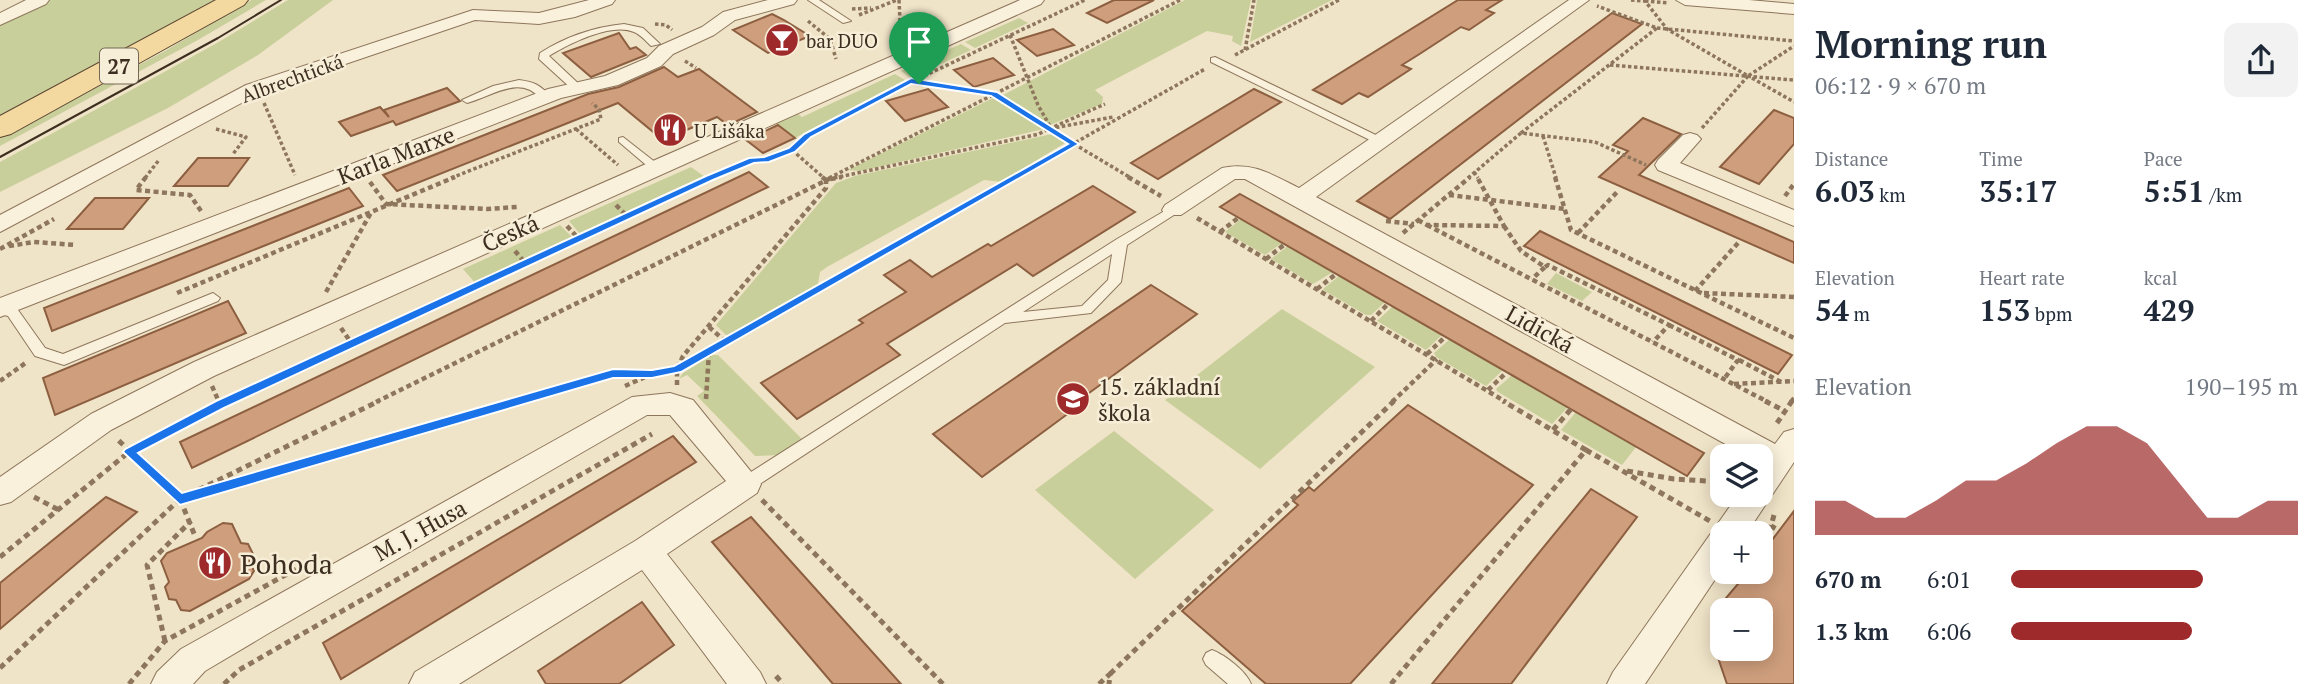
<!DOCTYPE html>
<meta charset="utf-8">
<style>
:root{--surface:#fff;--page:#f2f2f3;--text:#1f2937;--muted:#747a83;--accent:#9e2a2b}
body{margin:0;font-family:"PT Serif",serif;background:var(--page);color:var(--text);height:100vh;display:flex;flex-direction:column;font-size:26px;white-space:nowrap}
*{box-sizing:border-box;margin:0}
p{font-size:23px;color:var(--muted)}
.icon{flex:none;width:38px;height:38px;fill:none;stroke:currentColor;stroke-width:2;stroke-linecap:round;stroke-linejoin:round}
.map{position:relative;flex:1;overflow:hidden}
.side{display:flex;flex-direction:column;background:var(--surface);width:525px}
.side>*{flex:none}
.controls{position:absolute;left:1710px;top:444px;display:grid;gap:14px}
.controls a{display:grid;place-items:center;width:63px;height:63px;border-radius:14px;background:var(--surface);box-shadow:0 4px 18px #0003;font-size:35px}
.pin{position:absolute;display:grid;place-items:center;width:60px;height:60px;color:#fff;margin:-72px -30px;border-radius:50% 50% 50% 0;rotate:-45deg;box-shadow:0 0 7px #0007}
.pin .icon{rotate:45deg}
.round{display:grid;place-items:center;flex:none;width:74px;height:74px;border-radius:14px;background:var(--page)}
.head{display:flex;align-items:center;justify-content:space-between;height:119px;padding:0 21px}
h1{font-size:38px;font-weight:800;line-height:52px}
.figures{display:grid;grid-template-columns:repeat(3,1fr);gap:10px;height:119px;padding:7px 21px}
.figures div{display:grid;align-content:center}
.figures b{font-size:30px;font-weight:800}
.figures small{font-size:19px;font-weight:400}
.figures p{font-size:19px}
.chart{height:196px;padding:14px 21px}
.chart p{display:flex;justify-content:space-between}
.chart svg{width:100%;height:126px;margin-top:7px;fill:var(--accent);opacity:.7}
ul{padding:0 21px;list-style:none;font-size:23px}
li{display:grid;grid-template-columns:112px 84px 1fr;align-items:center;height:52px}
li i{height:18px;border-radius:9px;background:var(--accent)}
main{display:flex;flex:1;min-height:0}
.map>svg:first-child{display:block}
</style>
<main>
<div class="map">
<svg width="1794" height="684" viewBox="0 0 1794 684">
<rect width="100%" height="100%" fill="#f0e4c8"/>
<g fill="#c9cf9b">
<path d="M 47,0 L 224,0 L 0,120 L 0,23 Z"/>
<path d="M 251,0 L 266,0 L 198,40 L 0,146 L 0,138 L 165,51 Z"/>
<path d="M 288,0 L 333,0 L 258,55 L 168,108 L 0,192 L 0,162 L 217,43 Z"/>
<path d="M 1185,0 L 1251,0 L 1241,46 L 1232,41 L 1233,36 L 1207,31 L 1095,90 L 1103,97 L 1102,104 L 1050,125 L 1001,96 Z"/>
<path d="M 1257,0 L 1332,0 L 1250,42 Z"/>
<path d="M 1019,18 L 1028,23 L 975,48 L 965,42 Z"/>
<path d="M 961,44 L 971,50 L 911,78 L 901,71 Z"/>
<path d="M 895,74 L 905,80 L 795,138 L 773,122 L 793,110 L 802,117 Z"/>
<path d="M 993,98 L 1044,129 L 860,171 L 848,170 Z"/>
<path d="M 1052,134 L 1065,143 L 1001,182 L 984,180 L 827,267 L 820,272 L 818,284 L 732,333 L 727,336 L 716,325 L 836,183 L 855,176 Z"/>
<path d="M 691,167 L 705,177 L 581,235 L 569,221 Z"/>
<path d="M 1241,219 L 1282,243 L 1265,255 L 1225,232 Z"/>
<path d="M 560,225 L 573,238 L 476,284 L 463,269 Z"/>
<path d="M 1288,246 L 1333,272 L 1313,284 L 1271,259 Z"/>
<path d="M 1556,273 L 1592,292 L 1582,301 L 1547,284 Z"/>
<path d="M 1339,276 L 1385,302 L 1371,315 L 1366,315 L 1325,291 L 1323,289 Z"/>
<path d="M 1393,306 L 1442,335 L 1426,350 L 1377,321 Z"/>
<path d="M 1282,309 L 1375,367 L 1260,469 L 1165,400 Z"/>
<path d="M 1450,339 L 1503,370 L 1486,386 L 1436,357 L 1434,353 Z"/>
<path d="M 712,355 L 718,355 L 803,440 L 781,455 L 755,456 L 697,396 L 704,391 L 687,375 L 679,379 L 683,373 Z"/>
<path d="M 1512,375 L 1568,407 L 1552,424 L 1498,392 L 1496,389 Z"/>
<path d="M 1576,412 L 1636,447 L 1622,465 L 1561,430 Z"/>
<path d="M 1114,431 L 1214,510 L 1135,579 L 1035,490 Z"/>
</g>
<g fill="#cf9f7d" stroke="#8d5f41" stroke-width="2">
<path d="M 1114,0 L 1154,0 L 1107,23 L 1087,13 Z"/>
<path d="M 1458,0 L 1502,0 L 1486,10 L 1494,13 L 1469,30 L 1461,27 L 1418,55 L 1402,65 L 1411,69 L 1368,97 L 1359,93 L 1342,104 L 1313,90 Z"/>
<path d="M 1612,13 L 1642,24 L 1390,219 L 1357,201 Z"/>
<path d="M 772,14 L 784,20 L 810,36 L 768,53 L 733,30 Z"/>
<path d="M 1053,29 L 1074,45 L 1037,56 L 1017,40 Z"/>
<path d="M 619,33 L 630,49 L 636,47 L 646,55 L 591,77 L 563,53 Z"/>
<path d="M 993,58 L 1014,75 L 974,87 L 954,70 Z"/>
<path d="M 664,67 L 678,77 L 699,69 L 757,112 L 728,125 L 717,117 L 663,140 L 618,103 L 397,191 L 383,175 L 588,94 L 619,87 Z"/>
<path d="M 447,88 L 460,101 L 396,125 L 393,121 L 351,136 L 339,122 L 380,107 L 389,117 L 384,110 Z"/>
<path d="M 928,89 L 948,107 L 905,121 L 886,101 Z"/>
<path d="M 1254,89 L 1281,102 L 1158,179 L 1131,163 Z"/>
<path d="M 1774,110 L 1794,118 L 1794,144 L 1759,184 L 1720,167 Z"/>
<path d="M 1643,118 L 1681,134 L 1639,175 L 1794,242 L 1794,263 L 1599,177 L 1628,151 L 1613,145 Z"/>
<path d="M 778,125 L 795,138 L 763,153 L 746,140 Z"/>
<path d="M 198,158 L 249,158 L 228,186 L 174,186 Z"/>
<path d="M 749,172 L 768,187 L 192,468 L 180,442 Z"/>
<path d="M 1093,186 L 1135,212 L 1033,276 L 1017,264 L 887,344 L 900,355 L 797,419 L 761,383 L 863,323 L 859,320 L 906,292 L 884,275 L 910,260 L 932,277 L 988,244 L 991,246 Z"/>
<path d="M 349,188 L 363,206 L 52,331 L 44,308 Z"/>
<path d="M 1240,194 L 1387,276 L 1704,453 L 1687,476 L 1220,207 Z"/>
<path d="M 95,198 L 149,198 L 123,229 L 67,229 Z"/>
<path d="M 1540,231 L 1678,299 L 1792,355 L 1778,374 L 1524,246 Z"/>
<path d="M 1151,285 L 1197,314 L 1074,404 L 1077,407 L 982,477 L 933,434 Z"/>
<path d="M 228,301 L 246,333 L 55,415 L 43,378 Z"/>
<path d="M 1408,405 L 1533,485 L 1350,684 L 1266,684 L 1182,611 L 1298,505 L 1293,501 L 1309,487 L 1314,491 Z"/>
<path d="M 673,436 L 696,462 L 341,679 L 323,643 Z"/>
<path d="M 1591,489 L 1637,517 L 1511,684 L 1432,684 Z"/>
<path d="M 106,497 L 137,512 L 0,629 L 0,583 Z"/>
<path d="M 1794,511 L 1794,684 L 1727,684 L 1715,649 L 1760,649 L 1760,611 L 1746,611 L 1726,598 L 1748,572 L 1760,572 L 1760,556 Z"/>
<path d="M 751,517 L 795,566 L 901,684 L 833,684 L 712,542 Z"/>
<path d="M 223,523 L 232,524 L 241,543 L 248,544 L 253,554 L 249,561 L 254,571 L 249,579 L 190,611 L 181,610 L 176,600 L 169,599 L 165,587 L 169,582 L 161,561 L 167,553 L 202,538 L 207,532 Z"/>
<path d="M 642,602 L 674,645 L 619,684 L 546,684 L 538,671 Z"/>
</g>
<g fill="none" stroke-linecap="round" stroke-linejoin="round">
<g stroke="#8d765c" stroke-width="2">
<g id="service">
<path d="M 808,0 L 819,0 L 851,21 L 843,23 Z"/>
<path d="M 624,24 L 643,28 L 660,44 L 651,46 C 646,41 641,35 634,32 C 612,22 568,44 549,56 L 581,86 L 581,90 L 573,90 L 539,59 L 540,53 C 565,37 594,27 624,24 Z"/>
<path d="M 1215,57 L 1384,139 L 1386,141 L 1380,144 L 1376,143 L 1211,62 L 1211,58 Z"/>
<path d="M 519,80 C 534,82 541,85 550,97 L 549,99 L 541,99 C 520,74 493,96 467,103 L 462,100 L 493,86 Z"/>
<path d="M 623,137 L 660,166 L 660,170 L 652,170 L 619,142 L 619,138 Z"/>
<path d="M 1173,206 L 1179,210 L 1177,213 L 1127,245 L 1121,282 L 1091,313 L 1005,323 L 752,489 L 746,491 L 740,489 L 738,484 L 740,479 L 1117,239 ZM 1112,254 L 1108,280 L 1082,306 L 1023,312 Z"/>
<path d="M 213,293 L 220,298 L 218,301 L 64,365 L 35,356 L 8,316 L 0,314 L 0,304 L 18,310 L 45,348 L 63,354 Z"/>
<path d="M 1212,650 C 1225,655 1246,671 1251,684 L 1228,684 L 1206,665 L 1203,659 L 1206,653 Z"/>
</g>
</g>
<g stroke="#8d765c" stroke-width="2">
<g id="minor">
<path d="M 26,0 L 49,0 L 46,4 L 0,25 L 0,13 Z"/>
<path d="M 589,0 L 615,0 L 612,4 L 575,17 L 539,24 L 475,20 L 260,93 L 0,232 L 0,215 L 246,85 L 473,10 L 539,13 Z"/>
<path d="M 768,0 L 797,0 L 794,4 L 735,20 L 714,35 L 673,54 L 661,66 L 618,85 L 561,98 L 0,317 L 0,298 L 548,89 L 605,76 L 647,58 L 659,46 L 702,27 L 723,12 Z"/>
<path d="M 1020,0 L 1044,0 L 1041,4 L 214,376 L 111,430 L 11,502 L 0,505 L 0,477 L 91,414 L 194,362 Z"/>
<path d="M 1569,0 L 1589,0 L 1316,197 L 1775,444 L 1784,432 L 1794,429 L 1794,462 L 1746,534 L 1722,534 L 1722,569 L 1645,684 L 1607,684 L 1613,672 L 1738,495 L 1760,495 L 1760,457 L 1749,457 L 1245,179 L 1235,179 L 1181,215 L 1165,215 L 1162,210 L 1165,205 L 1222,168 C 1252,161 1273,175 1299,188 Z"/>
<path d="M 1676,0 L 1749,0 L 1794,4 L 1794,14 L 1685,5 Z"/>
<path d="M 1690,133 L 1697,135 L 1701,139 L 1680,163 L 1794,210 L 1794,226 L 1658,170 L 1655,165 L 1658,160 L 1683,135 Z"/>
<path d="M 670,393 L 693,400 L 761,484 L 757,493 L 667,554 L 760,672 L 766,684 L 727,684 L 642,570 L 459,684 L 409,684 L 415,672 L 635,541 L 726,481 L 670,415 L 647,415 L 269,633 L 205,671 L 193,684 L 151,684 L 157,672 L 181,649 L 632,397 Z"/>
</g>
</g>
<g stroke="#5b4430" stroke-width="2">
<path id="primary" d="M 216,0 L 248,0 L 244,5 L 11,134 L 0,137 L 0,116 Z"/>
</g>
<g stroke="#8d765c" stroke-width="3.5" stroke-dasharray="3.5 2.5" stroke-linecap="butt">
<path d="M 899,0 L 901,41"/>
<path d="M 1631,0 L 1645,1 L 1667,29 L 1748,76 L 1794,46"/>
<path d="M 1645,1 L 1668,3"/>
<path d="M 852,9 L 871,8"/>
<path d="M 859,15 L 897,0"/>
<path d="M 808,21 L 830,39 L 836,59"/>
<path d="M 655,24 L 666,25 L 672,30"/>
<path d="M 1657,28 L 1794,41"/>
<path d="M 1010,35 L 1038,105 L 1051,128"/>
<path d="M 1245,50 L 1254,0"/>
<path d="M 1235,55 L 1339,0"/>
<path d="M 685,61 L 696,68"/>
<path d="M 1610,65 L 1794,80"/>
<path d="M 1752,78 L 1794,102"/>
<path d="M 910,80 L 919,84 L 993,94 L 1072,143"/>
<path d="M 264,103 L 295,175"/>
<path d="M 1702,128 L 1748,76"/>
<path d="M 216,129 L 246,137 L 233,154"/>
<path d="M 576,129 L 618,165"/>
<path d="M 1049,129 L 1105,104"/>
<path d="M 1521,133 L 1657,28 L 1597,6"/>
<path d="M 1543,136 L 1556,178"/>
<path d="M 1074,144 L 1131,178"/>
<path d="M 792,150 L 824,178"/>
<path d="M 1474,172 L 1478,178"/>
<path d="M 145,178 L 159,160"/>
<path d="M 451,178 L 601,119 L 599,109 L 592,103"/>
<path d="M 709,178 L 753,161 L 765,160 L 792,150 L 807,136 L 852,110 L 1085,0"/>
<path d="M 829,178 L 1180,0"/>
<path d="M 834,178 L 1039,134 L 1048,129 L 1113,117"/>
<path d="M 1013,178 L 1205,69"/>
<path d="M 1468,178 L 1521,133 L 1595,142 L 1646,165"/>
</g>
<g stroke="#8d765c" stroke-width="4.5" stroke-dasharray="5 3.5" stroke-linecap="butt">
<path d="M 146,177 L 136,190 L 190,195 L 201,211"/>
<path d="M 822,177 L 826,180"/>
<path d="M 1128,177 L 1161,196"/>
<path d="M 1555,177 L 1571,230 L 1794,338"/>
<path d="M 370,182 L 386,204 L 487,209 L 517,207"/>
<path d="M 1449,195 L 1565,209"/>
<path d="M 1785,196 L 1794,184"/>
<path d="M 616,205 L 628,217"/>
<path d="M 1197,218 L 1506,402"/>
<path d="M 1418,220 L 1427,225 L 1504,226 L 1477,177"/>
<path d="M 1386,221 L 1414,224"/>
<path d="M 1427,225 L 1768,402"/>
<path d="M 567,226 L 579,239"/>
<path d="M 1504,226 L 1521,251 L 1545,267 L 1532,279"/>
<path d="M 1220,232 L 1238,218"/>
<path d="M 1403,233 L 1470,177"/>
<path d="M 1578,233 L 1619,190"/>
<path d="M 9,246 L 34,242 L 76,245"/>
<path d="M 0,249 L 54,219"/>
<path d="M 515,251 L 526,264"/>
<path d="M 1266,259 L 1285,244"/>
<path d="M 1545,267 L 1548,265 L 1669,325 L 1653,342"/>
<path d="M 1317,289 L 1336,274"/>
<path d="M 1695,291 L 1738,243"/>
<path d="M 326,292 L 372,211"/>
<path d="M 177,293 L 455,177"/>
<path d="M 1704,293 L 1794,297"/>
<path d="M 1371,321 L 1388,304"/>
<path d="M 1669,325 L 1738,360 L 1724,379"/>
<path d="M 709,327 L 726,342"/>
<path d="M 341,328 L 352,344"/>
<path d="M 1427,354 L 1445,337"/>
<path d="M 1739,360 L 1781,382"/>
<path d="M 0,381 L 27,362"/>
<path d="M 1734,384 L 1794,381"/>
<path d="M 677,385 L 677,369 L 683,356 L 826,188 L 826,180 L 842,177"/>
<path d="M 212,386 L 219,402"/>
<path d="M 625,386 L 652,374 L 677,369 L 1016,177"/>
<path d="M 1488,390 L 1507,372"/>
<path d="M 706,399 L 709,352"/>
<path d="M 224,402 L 714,177"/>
<path d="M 376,402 L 833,177"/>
<path d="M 515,402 L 613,374 L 651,374"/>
<path d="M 1392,402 L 1437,359"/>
<path d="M 1791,402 L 1794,398"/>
</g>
<g stroke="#8d765c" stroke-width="5" stroke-dasharray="6 4.5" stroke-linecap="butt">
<path d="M 218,401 L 220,404"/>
<path d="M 1765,401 L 1785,411"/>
<path d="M 1777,423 L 1792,401"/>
<path d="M 1553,430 L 1571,409"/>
<path d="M 1586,450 L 1710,521"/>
<path d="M 1627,471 L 1674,479 L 1722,482"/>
<path d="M 191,496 L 521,401"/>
<path d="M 34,497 L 59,510"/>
<path d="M 180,499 L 379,401"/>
<path d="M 180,499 L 195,536"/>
<path d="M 762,500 L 943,684"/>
<path d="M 1774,515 L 1771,526 L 1778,530"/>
<path d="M 0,557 L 129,452 L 228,401"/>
<path d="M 165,641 L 147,565 L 191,521"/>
<path d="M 0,668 L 180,499 L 116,438"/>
<path d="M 1110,674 L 1394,401"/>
<path d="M 776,676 L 783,684"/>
<path d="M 129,684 L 165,641 L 311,561"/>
<path d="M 224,684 L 239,670 L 652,434"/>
<path d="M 1099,684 L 1110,674 L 1109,684"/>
<path d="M 1391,684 L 1586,450 L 1503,401"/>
</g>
<use href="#service" fill="#faf1dc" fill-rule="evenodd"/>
<use href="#minor" fill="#faf1dc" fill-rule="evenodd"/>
<use href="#primary" fill="#f3d9a0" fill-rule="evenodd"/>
<path stroke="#3d2e20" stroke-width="2" d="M 0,157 L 218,38 L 281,0"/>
</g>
<path fill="#1a73e8" stroke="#fff" stroke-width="2" fill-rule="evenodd" d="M 911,78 L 997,92 L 1079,144 L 681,372 L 652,378 L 613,378 L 180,505 L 123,452 L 125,449 L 216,401 L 706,176 L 749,158 L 764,157 L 789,148 L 804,134 ZM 911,84 L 991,96 L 1068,144 L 674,366 L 652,370 L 613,369 L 182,493 L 138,453 L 224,408 L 713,180 L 754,163 L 769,162 L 795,152 L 811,137 Z"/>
<defs>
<g id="bar-disc" transform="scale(1.75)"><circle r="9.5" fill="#9e2a2b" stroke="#f7eed8"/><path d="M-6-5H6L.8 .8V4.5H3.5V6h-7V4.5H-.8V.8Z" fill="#fff"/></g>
<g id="restaurant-disc" transform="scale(1.75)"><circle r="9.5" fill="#9e2a2b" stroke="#f7eed8"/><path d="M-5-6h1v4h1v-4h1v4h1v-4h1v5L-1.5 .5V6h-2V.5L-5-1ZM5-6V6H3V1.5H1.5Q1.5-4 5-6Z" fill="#fff"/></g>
<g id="school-disc" transform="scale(1.75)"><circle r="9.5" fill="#9e2a2b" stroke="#f7eed8"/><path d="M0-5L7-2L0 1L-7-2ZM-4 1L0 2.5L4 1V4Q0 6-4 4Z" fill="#fff"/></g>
</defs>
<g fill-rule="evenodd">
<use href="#bar-disc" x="782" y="40"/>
<use href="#restaurant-disc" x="670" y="130"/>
<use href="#school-disc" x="1073" y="399"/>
<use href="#restaurant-disc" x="215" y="563"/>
</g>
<g text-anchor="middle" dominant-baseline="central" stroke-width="5" stroke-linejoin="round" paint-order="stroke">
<g font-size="19" fill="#3d2e20" stroke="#f7eed8" text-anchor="start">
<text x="806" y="40">bar DUO</text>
<text x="694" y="130">U Lišáka</text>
</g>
<g font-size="19" fill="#3d2e20" stroke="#f7eed8">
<text transform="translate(292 78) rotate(-20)">Albrechtická</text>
</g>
<rect fill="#f7eed8" stroke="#756857" stroke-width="2" x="100" y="48.5" width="38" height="35" rx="5"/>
<g font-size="21" font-weight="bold" fill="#3d2e20">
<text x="119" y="66">27</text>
</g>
<g font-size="23" fill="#3d2e20" stroke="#f7eed8">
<text transform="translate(396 155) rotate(-21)">Karla Marxe</text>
<text transform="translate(510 233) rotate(-24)">Česká</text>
<text transform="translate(1540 329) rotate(29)">Lidická</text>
<text transform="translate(420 530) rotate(-29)">M. J. Husa</text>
</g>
<g font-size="23" fill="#3d2e20" stroke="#f7eed8" text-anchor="start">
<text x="1098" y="386">15. základní<tspan x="1098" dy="26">škola</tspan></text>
</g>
<g font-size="28" fill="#3d2e20" stroke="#f7eed8" text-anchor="start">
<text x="240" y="563">Pohoda</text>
</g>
</g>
</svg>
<div class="controls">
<a><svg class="icon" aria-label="layers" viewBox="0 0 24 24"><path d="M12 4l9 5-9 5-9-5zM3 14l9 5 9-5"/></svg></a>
<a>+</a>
<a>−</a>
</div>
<div class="pin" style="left:919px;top:84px;background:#1e9e55"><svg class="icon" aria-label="arrive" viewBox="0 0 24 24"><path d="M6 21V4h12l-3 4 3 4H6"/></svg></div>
</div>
<section class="side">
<div class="head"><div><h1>Morning run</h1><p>06:12 · 9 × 670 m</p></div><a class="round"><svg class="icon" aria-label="share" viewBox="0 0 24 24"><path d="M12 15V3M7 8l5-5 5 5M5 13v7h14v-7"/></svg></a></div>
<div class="figures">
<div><p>Distance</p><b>6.03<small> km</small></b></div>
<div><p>Time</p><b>35:17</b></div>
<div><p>Pace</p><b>5:51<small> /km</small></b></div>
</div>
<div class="figures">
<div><p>Elevation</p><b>54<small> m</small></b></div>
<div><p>Heart rate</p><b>153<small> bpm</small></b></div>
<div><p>kcal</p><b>429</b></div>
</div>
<div class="chart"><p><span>Elevation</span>190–195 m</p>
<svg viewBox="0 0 160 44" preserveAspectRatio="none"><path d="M0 44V32L10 32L20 38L30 38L40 32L50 25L60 25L70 19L80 12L90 6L100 6L110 12L120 25L130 38L140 38L150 32L160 32V44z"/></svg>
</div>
<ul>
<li><b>670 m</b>6:01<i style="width:67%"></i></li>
<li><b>1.3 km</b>6:06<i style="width:63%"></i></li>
</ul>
</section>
</main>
